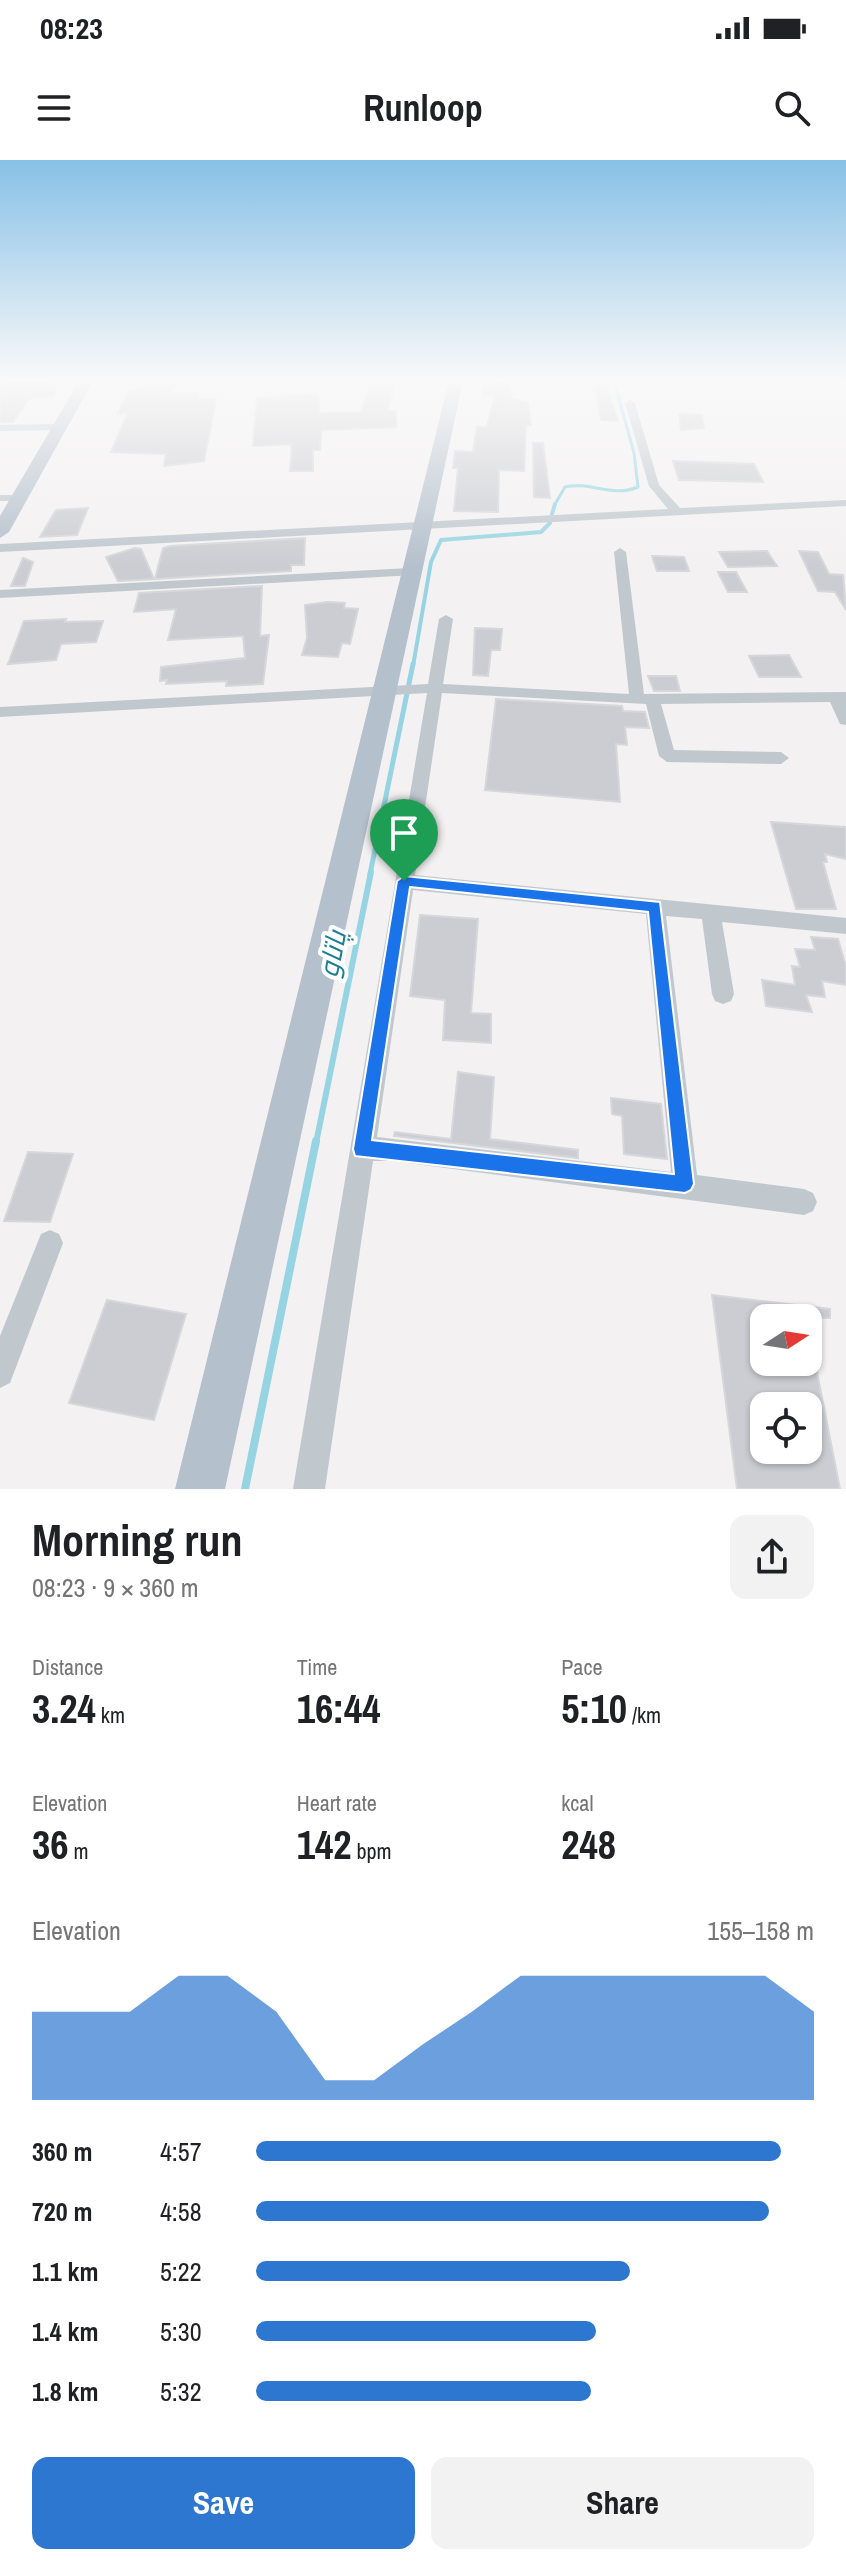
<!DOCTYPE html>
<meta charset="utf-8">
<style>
:root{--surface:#fff;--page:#f2f2f2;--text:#202124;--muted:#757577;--accent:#2d77d0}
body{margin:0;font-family:"Archivo Narrow",Cairo,sans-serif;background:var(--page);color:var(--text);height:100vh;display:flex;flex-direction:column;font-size:30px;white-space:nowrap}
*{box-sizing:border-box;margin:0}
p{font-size:26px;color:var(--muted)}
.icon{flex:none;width:44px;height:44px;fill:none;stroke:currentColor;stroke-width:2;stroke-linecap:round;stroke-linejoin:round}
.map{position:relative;height:1329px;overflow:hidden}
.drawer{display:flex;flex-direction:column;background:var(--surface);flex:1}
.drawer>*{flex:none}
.needle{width:52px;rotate:78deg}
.fabs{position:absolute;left:750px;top:1144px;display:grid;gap:16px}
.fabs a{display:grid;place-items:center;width:72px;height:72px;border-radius:16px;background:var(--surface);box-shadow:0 2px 6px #0004;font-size:40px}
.pin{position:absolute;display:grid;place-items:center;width:68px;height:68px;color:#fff;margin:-82px -34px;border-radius:50% 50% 50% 0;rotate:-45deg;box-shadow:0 0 8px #0007}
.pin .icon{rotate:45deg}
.round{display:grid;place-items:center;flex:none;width:84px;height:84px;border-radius:16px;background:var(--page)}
.head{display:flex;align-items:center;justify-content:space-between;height:136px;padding:0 32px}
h1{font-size:44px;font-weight:700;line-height:60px}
.stats{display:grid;grid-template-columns:repeat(3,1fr);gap:12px;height:136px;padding:8px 32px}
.stats div{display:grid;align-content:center}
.stats b{font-size:40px;font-weight:700}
.stats small{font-size:22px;font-weight:400}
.stats p{font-size:22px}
.chart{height:224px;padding:16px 32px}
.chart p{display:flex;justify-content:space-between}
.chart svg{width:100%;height:144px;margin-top:8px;fill:var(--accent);opacity:.7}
.button{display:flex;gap:16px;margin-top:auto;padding:16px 32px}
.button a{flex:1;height:92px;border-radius:16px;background:var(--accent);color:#fff;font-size:32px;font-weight:700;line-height:92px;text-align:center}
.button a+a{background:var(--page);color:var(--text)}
ul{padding:0 32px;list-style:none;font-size:26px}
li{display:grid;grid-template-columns:128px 96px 1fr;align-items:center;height:60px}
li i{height:20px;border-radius:10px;background:var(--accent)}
.status{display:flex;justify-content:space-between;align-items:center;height:56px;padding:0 40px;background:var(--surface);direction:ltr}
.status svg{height:22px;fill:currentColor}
header{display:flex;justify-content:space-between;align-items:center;height:104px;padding:0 32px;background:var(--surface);font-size:36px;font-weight:700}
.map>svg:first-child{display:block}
</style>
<div class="status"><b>08:23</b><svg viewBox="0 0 49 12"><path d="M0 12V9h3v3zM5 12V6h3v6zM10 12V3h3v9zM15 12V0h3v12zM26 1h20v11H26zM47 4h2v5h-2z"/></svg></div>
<header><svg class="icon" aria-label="menu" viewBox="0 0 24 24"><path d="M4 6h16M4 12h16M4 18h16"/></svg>Runloop<svg class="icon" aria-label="search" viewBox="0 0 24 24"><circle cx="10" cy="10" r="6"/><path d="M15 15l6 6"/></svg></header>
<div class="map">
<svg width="846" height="1329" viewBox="0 0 846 1329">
<rect width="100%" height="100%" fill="#f3f1f1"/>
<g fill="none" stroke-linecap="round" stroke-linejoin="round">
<path stroke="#97d4e3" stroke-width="3" d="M 554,346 L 565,327 C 590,321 612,338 638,327 L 634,293 L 614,221"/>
<g stroke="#97d4e3" stroke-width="4">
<path d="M 552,354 L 555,344"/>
<path d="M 413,506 L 431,402 L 441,380 L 541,372 L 550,363"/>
</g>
<path stroke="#97d4e3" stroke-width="5" d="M 370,714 L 413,504"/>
<path stroke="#97d4e3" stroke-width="6" d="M 316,983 L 371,712"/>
<path stroke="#97d4e3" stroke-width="8" d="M 245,1329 L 316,981"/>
</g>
<g fill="#cbcdd2" stroke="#d5d7db" stroke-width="2" fill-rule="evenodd">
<path d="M 59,221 L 53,236 L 29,239 L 13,262 L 0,262 L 0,223 Z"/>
<path d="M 165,221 L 182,221 L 168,233 L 199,233 L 197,239 L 216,239 L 204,301 L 164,306 L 166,294 L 111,292 L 128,253 L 118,254 L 128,231 Z"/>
<path d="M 371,221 L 396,221 L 387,251 L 396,251 L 396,267 L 321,270 L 320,290 L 313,290 L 313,311 L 290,311 L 292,284 L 253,286 L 257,238 L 318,233 L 319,253 L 361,252 Z"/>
<path d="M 484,221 L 509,222 L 512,239 L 528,242 L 531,265 L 526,265 L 524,311 L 499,310 L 498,352 L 454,351 L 458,308 L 453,308 L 455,291 L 473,292 L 477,267 L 487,267 L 495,235 L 483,235 Z"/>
<path d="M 594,221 L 605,221 L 618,261 L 601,260 Z"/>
<path d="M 679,254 L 702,255 L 704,268 L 681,270 Z"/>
<path d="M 533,283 L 543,283 L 550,338 L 534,337 Z"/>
<path d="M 673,301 L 754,304 L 763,322 L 679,320 Z"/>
<path d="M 88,348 L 77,375 L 40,377 L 56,350 Z"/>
<path d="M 305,378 L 304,405 L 291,405 L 291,411 L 155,419 L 163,388 L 170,386 Z"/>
<path d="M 135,388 L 141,389 L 154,419 L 118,421 L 106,397 Z"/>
<path d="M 767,391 L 777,406 L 728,407 L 719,392 Z"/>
<path d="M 799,391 L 818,392 L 829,414 L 843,415 L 846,450 L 835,432 L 818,431 Z"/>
<path d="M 652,396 L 684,397 L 689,411 L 657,411 Z"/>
<path d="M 23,398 L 33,402 L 25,426 L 11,426 Z"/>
<path d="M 718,412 L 736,412 L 747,432 L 728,432 Z"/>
<path d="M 262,426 L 260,476 L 269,475 L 263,524 L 226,526 L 227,521 L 166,524 L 167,520 L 160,521 L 161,507 L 245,498 L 243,476 L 168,480 L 176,449 L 134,452 L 139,433 Z"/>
<path d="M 327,442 L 345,443 L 344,448 L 358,449 L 350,484 L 342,483 L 338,497 L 302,495 L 307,478 L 305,445 Z"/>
<path d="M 66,459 L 65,462 L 103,461 L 96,482 L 61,484 L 56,500 L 8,504 L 24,461 Z"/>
<path d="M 475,468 L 502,469 L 500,490 L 491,490 L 488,516 L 473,515 Z"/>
<path d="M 789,495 L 801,517 L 759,517 L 749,496 Z"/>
<path d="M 648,516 L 676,516 L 680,531 L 654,531 Z"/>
<path d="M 496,539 L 622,546 L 623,551 L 645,552 L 649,568 L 625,567 L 627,585 L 616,584 L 620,642 L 485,630 Z"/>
<path d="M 771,662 L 846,667 L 846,699 L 825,694 L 827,702 L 823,702 L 836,749 L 796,749 Z"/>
<path d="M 420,755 L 478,759 L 471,853 L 491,854 L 491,883 L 443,880 L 445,840 L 410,836 Z"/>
<path d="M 811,777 L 838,779 L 846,806 L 846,825 L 822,821 L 825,837 L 806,835 L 812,852 L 766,846 L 762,820 L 795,825 L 792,806 L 800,807 L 795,789 L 815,790 Z"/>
<path d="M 458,912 L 494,917 L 490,979 L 578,990 L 578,998 L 394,976 L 395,972 L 451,979 Z"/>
<path d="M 611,938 L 661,944 L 667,999 L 624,994 L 622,956 L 612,954 Z"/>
<path d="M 28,992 L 73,994 L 50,1062 L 4,1061 Z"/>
<path d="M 712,1135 L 830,1149 L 830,1158 L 764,1158 L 764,1202 L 815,1202 L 840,1329 L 737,1329 ZM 764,1246 L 808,1246 L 808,1290 L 764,1290 Z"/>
<path d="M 107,1140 L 186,1154 L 154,1260 L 69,1243 Z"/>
</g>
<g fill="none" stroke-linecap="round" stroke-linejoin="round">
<g fill="#c0c8ce" fill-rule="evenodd">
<path d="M 630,240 L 635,243 L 659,325 L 680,348 L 846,340 L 846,346 L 0,392 L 0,384 L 668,349 L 649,326 L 625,243 Z"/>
<path d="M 0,265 L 57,264 L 62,267 L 57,270 L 0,271 Z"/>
<path d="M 0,335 L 19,335 L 25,338 L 19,341 L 0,341 Z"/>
<path d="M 620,388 L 626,392 L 644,534 L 846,532 L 846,565 L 840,564 L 830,542 L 661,544 L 674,590 L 781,592 L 789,598 L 781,604 L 667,602 L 659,596 L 646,544 L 442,533 L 415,715 L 846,758 L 846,774 L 722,762 L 734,834 L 731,841 L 723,844 L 715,841 L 712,834 L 702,759 L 666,756 L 697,1015 L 804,1029 L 813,1033 L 817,1042 L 813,1051 L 804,1055 L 392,1001 L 373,1001 L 325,1329 L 293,1329 L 427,533 L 0,557 L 0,547 L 428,524 L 439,459 L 446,455 L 453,459 L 443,524 L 629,534 L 614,392 ZM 413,730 L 646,754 L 671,1012 L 377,977 Z"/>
<path d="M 410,408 L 415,409 L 415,415 L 0,438 L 0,430 Z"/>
<path d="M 50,1070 L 59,1074 L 63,1083 L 10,1223 L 0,1228 L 0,1176 L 41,1074 Z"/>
</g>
<g fill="#b4c0cc" fill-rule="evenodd">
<path d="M 79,221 L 93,221 L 9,372 L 0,378 L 0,356 Z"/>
<path d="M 449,221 L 463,221 L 225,1329 L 175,1329 Z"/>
</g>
</g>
<linearGradient id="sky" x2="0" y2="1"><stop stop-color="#87c1e6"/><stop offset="0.54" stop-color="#faf9f9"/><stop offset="1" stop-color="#faf9f9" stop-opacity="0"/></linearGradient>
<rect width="846" height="407" fill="url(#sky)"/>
<path fill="#1a73e8" stroke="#fff" stroke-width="2" fill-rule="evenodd" d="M 404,716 L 660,742 L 694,1024 L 691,1030 L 685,1033 L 355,996 L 353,989 L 397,721 ZM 410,727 L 648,752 L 674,1014 L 372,980 Z"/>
<g text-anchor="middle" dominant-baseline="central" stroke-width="8" stroke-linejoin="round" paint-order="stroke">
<g font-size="28" font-style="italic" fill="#1b7e96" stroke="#fff">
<text transform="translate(332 794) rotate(-79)">پاتاو</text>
</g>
</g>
</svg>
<div class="fabs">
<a><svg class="needle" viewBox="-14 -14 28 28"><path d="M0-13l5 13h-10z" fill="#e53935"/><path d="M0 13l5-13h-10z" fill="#757577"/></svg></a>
<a><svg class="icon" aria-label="locate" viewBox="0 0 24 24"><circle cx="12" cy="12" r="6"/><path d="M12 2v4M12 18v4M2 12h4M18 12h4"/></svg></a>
</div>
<div class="pin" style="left:404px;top:721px;background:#1e9e55"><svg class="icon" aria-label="arrive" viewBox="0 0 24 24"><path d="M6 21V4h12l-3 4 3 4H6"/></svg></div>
</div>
<section class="drawer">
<div class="head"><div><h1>Morning run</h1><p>08:23 · 9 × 360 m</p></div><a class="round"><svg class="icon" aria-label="share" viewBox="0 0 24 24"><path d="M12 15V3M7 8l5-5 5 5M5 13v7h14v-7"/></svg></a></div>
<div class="stats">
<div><p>Distance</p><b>3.24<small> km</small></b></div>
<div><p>Time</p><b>16:44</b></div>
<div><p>Pace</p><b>5:10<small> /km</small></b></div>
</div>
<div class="stats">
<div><p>Elevation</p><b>36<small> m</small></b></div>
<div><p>Heart rate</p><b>142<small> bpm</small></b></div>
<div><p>kcal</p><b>248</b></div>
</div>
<div class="chart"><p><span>Elevation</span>155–158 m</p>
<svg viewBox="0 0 160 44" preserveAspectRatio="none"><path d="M0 44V17L10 17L20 17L30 6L40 6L50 17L60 38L70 38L80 27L90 17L100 6L110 6L120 6L130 6L140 6L150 6L160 17V44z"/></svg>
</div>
<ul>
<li><b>360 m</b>4:57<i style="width:94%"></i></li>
<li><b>720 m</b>4:58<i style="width:92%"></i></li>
<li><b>1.1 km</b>5:22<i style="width:67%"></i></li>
<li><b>1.4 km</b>5:30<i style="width:61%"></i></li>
<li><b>1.8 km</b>5:32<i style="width:60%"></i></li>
</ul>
<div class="button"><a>Save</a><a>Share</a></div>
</section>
